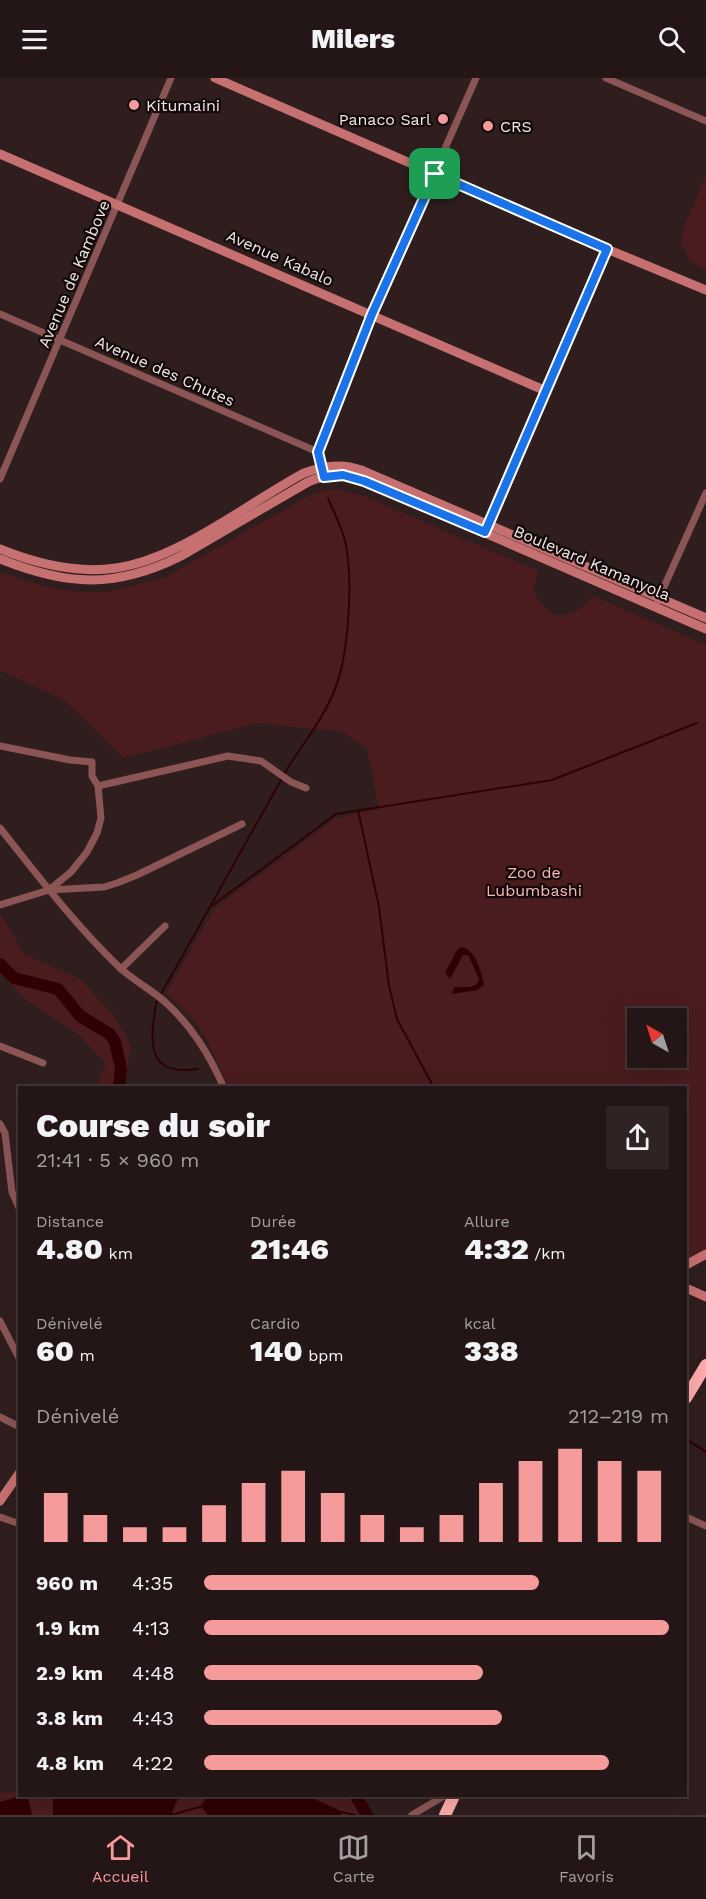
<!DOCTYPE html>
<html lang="fr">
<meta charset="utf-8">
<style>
:root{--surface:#241616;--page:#302323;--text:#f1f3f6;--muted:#a39fa1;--line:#413535;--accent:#f59b9b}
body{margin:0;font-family:"Work Sans",sans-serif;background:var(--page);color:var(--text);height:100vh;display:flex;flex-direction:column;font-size:22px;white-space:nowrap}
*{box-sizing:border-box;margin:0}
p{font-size:20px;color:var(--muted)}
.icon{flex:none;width:33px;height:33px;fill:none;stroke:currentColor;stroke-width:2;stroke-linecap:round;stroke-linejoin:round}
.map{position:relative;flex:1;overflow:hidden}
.drawer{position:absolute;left:18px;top:1008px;width:669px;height:711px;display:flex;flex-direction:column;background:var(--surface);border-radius:0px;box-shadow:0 6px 24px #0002,0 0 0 2px var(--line)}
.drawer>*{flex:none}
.needle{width:39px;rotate:321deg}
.fabs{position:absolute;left:627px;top:930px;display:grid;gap:12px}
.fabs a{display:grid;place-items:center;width:60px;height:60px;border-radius:0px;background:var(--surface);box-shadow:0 6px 24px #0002,0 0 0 2px var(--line);font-size:30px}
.pin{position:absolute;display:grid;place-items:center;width:51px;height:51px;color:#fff;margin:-26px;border-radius:12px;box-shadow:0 3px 9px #0006}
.round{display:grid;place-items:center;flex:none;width:63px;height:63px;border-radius:0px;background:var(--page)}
.summary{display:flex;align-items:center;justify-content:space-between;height:102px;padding:0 18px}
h1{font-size:33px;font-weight:800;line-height:45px}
.figures{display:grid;grid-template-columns:repeat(3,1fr);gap:9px;height:102px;padding:6px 18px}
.figures div{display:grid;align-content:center}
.figures b{font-size:30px;font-weight:800}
.figures small{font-size:16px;font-weight:400}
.figures p{font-size:16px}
.chart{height:168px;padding:12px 18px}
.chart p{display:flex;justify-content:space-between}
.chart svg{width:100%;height:108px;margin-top:6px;stroke:var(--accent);stroke-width:6}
ul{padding:0 18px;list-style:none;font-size:20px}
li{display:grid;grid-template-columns:96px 72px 1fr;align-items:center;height:45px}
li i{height:15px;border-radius:8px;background:var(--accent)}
header{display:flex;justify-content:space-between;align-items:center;height:78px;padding:0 18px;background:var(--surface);font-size:27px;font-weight:800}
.tab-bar{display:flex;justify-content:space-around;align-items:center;height:84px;border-top:2px solid var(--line);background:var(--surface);font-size:16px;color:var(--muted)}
.tab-bar a{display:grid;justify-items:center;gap:3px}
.tab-bar .current{color:var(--accent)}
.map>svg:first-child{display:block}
</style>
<header><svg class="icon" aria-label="menu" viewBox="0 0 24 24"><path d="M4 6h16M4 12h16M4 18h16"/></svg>Milers<svg class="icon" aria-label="search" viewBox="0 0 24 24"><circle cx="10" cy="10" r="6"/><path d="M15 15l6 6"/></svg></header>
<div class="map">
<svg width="706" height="1737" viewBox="0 0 706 1737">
<rect width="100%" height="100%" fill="#301e1e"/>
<g fill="#4b1c1e" fill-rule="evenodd">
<path d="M 706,98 L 706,192 L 691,184 L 681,166 L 683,151 Z"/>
<path d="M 337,411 L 364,418 L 538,493 C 537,499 533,507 534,513 C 535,518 540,525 544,529 C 564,546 578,534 593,518 L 706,567 L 706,1171 L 686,1182 L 686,1010 L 229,1009 L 206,960 L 192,939 L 166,915 L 215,830 L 336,740 L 379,731 L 367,671 L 343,654 L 257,645 L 124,680 L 64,622 L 0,592 L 0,494 L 45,509 L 78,514 L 108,514 L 164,500 L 307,419 L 323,413 ZM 638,940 L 676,940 L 676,980 L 638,980 Z"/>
<path d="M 0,836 L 24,876 L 80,901 L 114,938 L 131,968 L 124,1009 L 96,1009 L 106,985 L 78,956 L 25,921 L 0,894 Z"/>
<path d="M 19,1714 L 20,1718 L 355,1718 L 363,1737 L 0,1737 L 0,1715 Z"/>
</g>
<g fill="#2f0004">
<path d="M 461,869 C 475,870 482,895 484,907 L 477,912 L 452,916 L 454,909 L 471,909 L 477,906 L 479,901 L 468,877 L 463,877 L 450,901 L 445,895 L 457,872 Z"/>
<path d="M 20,1718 L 28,1719 L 32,1737 L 0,1737 L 0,1724 Z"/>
<path d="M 66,1718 L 129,1718 L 178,1721 L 171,1737 L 53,1737 L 53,1719 Z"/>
<path d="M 208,1718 L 308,1718 L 343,1734 L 340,1737 L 208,1737 L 201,1728 Z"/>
</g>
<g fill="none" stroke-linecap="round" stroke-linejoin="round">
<g stroke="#2f0004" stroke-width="2">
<path d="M 358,732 L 379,829 L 389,908 L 397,941 L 434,1010"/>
<path d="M 213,827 L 336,736 L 552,702 L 697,645"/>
<path d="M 198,991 C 146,999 150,965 156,925 L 290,686 C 305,664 322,641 333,616 C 349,580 353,506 346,467 C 343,451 334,435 328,420"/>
<path d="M 686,1361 L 706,1374"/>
<path d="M 341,1734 L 355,1737"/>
<path d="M 171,1737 L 203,1728"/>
</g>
<g stroke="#2f0004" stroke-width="12">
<path d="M 0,886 L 14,900 L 58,911 L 80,938 L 110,956 L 115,964 L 121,990 L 119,1010"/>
<path d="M 356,1718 L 367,1737"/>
</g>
<g stroke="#8c5555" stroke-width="7">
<path d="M 606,0 L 706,43"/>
<path d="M 0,236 L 318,374"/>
<path d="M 323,394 L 318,374 L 372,236 L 476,0"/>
<path d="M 0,401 L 171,0"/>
<path d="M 655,529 L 706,415"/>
<path d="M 0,668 L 70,682 L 92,684 L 92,698 L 98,708 L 101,740 L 97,755 L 87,774 L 71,794 L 49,812 L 0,827"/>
<path d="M 98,708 L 228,678 L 261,683 L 291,704 L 306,710"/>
<path d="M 0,750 C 38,798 76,848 120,890 C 133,902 150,911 164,923 C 192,948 209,976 224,1010"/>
<path d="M 49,812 L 104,809 L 117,805 L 137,797 L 242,746"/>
<path d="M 121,891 L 165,848"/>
<path d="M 0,968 L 43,985"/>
<path d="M 0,1046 L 5,1055 L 12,1114 L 20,1132"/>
<path d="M 0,1243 L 20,1282"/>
<path d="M 0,1339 L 20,1349"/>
<path d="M 0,1439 L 20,1446"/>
<path d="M 686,1439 L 706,1448"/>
<path d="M 412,1737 L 444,1718"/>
</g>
<g stroke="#c77071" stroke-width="9">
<path d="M 215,0 L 607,171 L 706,212"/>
<path d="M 0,76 L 546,313"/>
<path d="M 487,450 L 607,171"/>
<path d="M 0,471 C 37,486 76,496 116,490 C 179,481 248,425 304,395 C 324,388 341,385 361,392 L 706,540"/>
<path d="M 0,481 C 67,508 115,511 181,478 L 308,404 C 329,395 344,397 365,403 L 706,551"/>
<path d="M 686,1187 L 706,1176"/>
<path d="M 686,1210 L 706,1219"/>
<path d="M 0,1423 L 20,1394"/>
</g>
<g stroke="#feabab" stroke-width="12">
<path d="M 686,1320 L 706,1287"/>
<path d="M 445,1737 L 454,1718"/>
</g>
</g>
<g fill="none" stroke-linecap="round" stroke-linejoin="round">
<g stroke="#fff" stroke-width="12">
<path id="route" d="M 435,96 L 607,171 L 485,454 L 364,403 L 343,397 L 324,399 L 318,374 L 372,236 Z"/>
</g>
<use href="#route" stroke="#1a73e8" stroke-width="8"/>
</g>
<g fill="#f59b9b" stroke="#120a0a" stroke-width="2">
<circle cx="134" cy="27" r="6"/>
<circle cx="443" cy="41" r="6"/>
<circle cx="488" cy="48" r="6"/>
</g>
<g text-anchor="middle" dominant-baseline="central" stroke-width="4.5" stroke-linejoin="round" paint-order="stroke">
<g font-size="16" fill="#f4e7e7" stroke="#120a0a" text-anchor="start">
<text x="146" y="27">Kitumaini</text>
<text x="431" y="41" text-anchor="end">Panaco Sarl</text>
<text x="500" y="48">CRS</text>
</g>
<g font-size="16" fill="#f4e7e7" stroke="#120a0a">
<text transform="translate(280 180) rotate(24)">Avenue Kabalo</text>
<text transform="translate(74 196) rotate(-67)">Avenue de Kambove</text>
<text transform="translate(165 293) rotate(24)">Avenue des Chutes</text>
<text transform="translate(592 485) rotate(23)">Boulevard Kamanyola</text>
</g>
<g font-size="16" fill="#fbb7b7" stroke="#120a0a">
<text x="534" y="794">Zoo de<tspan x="534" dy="18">Lubumbashi</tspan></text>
</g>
</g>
</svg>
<div class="fabs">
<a><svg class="needle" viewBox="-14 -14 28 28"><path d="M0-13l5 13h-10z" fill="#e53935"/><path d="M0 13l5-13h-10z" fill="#a39fa1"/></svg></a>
</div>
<div class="pin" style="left:435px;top:96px;background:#1e9e55"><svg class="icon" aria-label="arrive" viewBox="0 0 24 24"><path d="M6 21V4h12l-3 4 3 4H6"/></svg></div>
<section class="drawer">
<div class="summary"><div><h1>Course du soir</h1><p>21:41 · 5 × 960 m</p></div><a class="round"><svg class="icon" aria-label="share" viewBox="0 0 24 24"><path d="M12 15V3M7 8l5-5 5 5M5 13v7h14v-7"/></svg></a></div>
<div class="figures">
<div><p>Distance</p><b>4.80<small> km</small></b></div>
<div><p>Durée</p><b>21:46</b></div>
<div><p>Allure</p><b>4:32<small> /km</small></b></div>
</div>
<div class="figures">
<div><p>Dénivelé</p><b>60<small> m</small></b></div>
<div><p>Cardio</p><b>140<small> bpm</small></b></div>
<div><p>kcal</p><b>338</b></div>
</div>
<div class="chart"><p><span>Dénivelé</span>212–219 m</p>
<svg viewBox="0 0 160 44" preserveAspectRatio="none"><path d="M5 44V24M15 44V33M25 44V38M35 44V38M45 44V29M55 44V20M65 44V15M75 44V24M85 44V33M95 44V38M105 44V33M115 44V20M125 44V11M135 44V6M145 44V11M155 44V15"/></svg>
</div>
<ul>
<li><b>960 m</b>4:35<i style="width:72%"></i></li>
<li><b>1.9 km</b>4:13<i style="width:100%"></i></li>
<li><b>2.9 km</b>4:48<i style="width:60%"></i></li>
<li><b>3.8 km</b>4:43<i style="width:64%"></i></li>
<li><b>4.8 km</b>4:22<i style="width:87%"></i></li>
</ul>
</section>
</div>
<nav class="tab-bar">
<a class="current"><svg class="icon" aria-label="home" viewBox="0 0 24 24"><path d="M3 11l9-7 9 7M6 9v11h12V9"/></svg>Accueil</a>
<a><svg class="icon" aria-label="map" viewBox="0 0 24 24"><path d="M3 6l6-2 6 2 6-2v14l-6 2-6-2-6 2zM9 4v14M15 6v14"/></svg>Carte</a>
<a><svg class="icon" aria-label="saved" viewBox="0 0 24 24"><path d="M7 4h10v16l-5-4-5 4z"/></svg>Favoris</a>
</nav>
